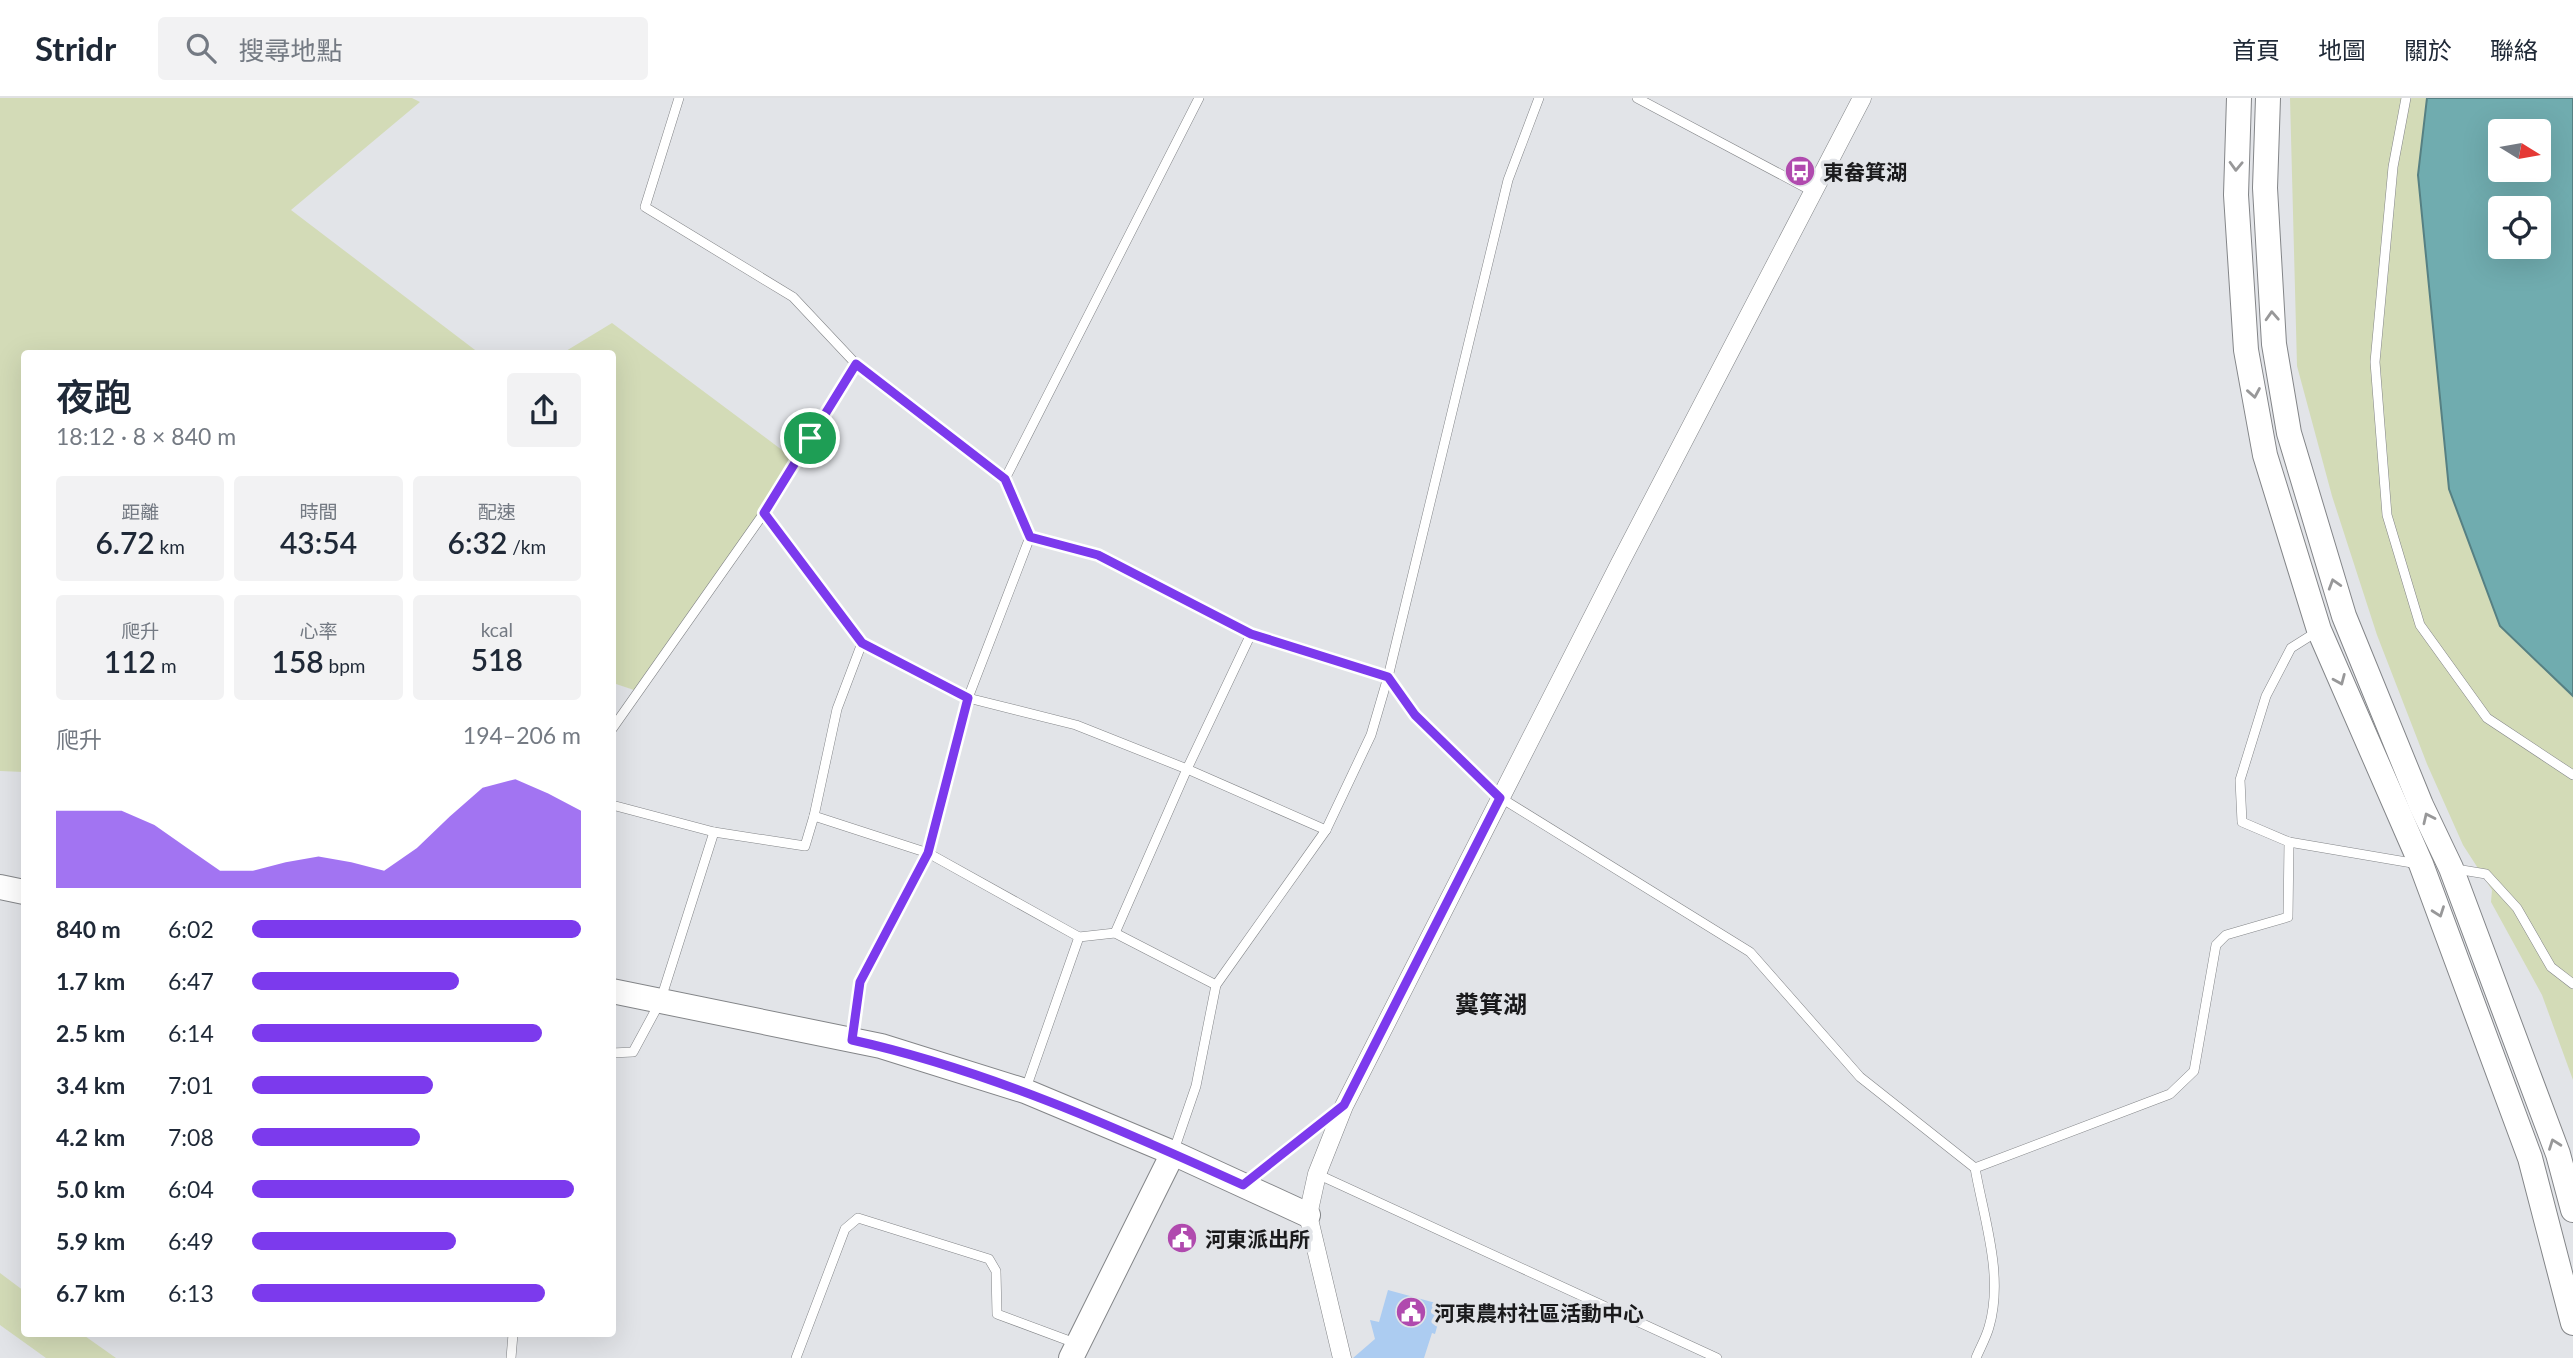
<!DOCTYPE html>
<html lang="zh-TW">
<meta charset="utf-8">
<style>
:root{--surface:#fff;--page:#f2f2f3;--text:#1f2937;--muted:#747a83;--line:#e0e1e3;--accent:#7c3aed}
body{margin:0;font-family:Lato,"Noto Sans TC",sans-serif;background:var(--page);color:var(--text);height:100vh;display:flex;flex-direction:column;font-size:26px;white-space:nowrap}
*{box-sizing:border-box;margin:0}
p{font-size:23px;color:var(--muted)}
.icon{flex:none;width:38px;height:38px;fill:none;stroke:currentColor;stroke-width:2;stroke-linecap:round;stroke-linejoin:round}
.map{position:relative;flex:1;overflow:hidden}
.details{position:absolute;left:21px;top:252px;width:595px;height:987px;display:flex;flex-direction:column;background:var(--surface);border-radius:7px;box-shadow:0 7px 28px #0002}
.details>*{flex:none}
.needle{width:46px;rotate:101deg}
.controls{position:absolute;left:2488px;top:21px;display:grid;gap:14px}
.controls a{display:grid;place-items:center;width:63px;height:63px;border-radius:7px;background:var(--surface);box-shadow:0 7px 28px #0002;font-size:35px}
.pin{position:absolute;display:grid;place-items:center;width:60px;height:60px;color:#fff;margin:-30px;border:4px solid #fff;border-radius:50%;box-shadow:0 2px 7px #0007}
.round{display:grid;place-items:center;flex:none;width:74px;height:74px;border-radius:7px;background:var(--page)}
.headline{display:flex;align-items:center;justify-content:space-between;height:119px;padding:0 35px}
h1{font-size:38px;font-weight:600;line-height:52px}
.stats{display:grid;grid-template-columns:repeat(3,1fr);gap:10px;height:119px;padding:7px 35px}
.stats div{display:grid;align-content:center;border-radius:7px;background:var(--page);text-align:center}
.stats b{font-size:30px;font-weight:600}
.stats small{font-size:19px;font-weight:400}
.stats p{font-size:19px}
.chart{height:196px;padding:14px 35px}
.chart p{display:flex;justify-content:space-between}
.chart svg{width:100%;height:126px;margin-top:7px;fill:var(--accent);opacity:.7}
ul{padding:0 35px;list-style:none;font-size:23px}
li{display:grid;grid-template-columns:112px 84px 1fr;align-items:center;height:52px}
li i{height:18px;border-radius:9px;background:var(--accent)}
header{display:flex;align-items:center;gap:42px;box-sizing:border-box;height:98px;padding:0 35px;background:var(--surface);border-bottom:2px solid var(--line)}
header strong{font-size:33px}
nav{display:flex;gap:38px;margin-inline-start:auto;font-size:24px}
.search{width:490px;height:63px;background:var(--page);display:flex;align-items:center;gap:18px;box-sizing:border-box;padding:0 24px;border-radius:7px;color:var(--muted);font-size:26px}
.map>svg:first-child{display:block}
</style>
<header>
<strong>Stridr</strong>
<div class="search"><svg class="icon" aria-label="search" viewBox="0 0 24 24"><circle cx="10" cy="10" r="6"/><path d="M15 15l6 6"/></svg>搜尋地點</div>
<nav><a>首頁</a><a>地圖</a><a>關於</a><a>聯絡</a></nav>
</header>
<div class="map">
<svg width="2573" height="1260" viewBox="0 0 2573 1260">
<rect width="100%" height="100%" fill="#e2e4e8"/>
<g fill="#d3dbb7">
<path d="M 0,0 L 412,0 L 420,4 L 291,112 L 479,255 L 24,256 L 24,674 L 0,673 Z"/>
<path d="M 2290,0 L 2427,0 L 2418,77 L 2500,528 L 2573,598 L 2573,982 L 2542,897 L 2491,804 L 2492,792 L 2463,747 L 2427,666 L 2377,537 L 2332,398 L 2297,268 Z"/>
<path d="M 612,225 L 794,361 L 764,415 L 643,595 L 613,585 L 612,256 L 561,256 Z"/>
<path d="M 0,1175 L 24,1193 L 24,1236 L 82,1236 L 116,1260 L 46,1260 L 0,1227 Z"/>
</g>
<path fill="#70acaf" stroke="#568083" stroke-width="2" fill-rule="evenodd" d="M 2427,0 L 2573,0 L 2573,598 L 2500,528 L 2449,391 L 2418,77 ZM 2501,33 L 2539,33 L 2539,72 L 2501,72 ZM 2501,110 L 2539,110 L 2539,149 L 2501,149 Z"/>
<path fill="#acccf1" d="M 1388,1192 L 1443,1207 L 1435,1236 L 1432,1235 L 1424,1260 L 1353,1260 L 1375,1241 L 1370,1222 L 1379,1224 Z"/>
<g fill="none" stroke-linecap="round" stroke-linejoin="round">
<g stroke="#838588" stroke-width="10">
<g id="lane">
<path d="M 1637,0 L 1812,93"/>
<path d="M 2406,0 L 2393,69 L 2375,264 L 2387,417 L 2420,527 L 2487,620 L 2573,677"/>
<path d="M 856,266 L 1005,381"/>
<path d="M 764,415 L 862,545 L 968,600 L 1076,627 L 1187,671 L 1326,732"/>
<path d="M 1030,439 L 1098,457 L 1251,536 L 1388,579 L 1415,617 L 1501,700 L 1750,854 L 1860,979 L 1975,1070 L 2170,996 L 2194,973 L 2216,847 L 2226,837 L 2288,819 L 2289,744 L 2242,724 L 2240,682 L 2266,598 L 2291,550 L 2318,533"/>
<path d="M 612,631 L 764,415 L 856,266 L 793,199 L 645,109 L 679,0"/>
<path d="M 612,707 L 714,734 L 805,748 L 814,718 L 928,755 L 1079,839 L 1115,835 L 1216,887"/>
<path d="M 814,718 L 837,611 L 862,545"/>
<path d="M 2289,744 L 2418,766"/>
<path d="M 2456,771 L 2486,776 L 2517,810 L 2551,869 L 2573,886"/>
<path d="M 1115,835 L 1187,671 L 1251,536"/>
<path d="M 853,939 L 860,884 L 928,755 L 968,600 L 1030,439 L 1005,381 L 1199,0"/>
<path d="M 612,955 L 633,954 L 660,904 L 714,734"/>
<path d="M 1025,993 L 1079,839"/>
<path d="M 1174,1052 L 1196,988 L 1216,887 L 1326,732 L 1371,637 L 1388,579 L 1508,82 L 1539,0"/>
<path d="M 1975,1070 C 1984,1121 2004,1178 1989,1229 C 1986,1240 1980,1250 1976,1260"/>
<path d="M 1317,1076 L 1717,1260"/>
<path d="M 1246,1085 L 1340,1011"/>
<path d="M 511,1260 L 513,1236"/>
<path d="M 796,1260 L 845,1131 L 858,1120 L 989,1161 L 996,1173 L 997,1216 L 1075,1245"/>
</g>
</g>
<g stroke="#838588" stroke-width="19">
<path id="street" d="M 1342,1260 L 1308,1117 L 1317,1076 L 1344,1008 L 1620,465 L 1862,0"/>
</g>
<g stroke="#838588" stroke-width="26">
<g id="secondary">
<path d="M 2239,0 L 2236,97 L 2246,252 L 2265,357 L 2319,532 L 2421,766 L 2530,1060 L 2573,1225"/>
<path d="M 2268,0 L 2265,90 L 2274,246 L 2289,335 L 2344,518 L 2421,707 L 2451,770 L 2558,1056 L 2573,1112"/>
<path d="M 0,789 L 24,794"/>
<path d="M 612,893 L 881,948 L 1025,993 L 1173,1055 L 1308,1117"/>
<path d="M 1071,1260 L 1173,1055"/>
</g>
</g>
<use href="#lane" stroke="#fff" stroke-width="9"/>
<use href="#street" stroke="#fff" stroke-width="18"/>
<use href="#secondary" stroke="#fff" stroke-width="24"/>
</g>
<defs><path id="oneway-chevron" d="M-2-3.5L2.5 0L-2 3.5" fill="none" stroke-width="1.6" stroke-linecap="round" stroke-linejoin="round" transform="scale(1.75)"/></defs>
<g stroke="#989899">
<use href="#oneway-chevron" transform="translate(2236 68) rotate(92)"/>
<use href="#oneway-chevron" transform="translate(2272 218) rotate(-93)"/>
<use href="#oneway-chevron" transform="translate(2254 295) rotate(80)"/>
<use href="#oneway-chevron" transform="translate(2334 486) rotate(-107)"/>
<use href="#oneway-chevron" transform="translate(2340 582) rotate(67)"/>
<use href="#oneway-chevron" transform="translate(2428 720) rotate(-115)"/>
<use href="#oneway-chevron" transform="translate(2439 814) rotate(70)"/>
<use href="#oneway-chevron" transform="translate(2554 1046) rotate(-110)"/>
</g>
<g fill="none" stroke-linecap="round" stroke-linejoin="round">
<g stroke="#fff" stroke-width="14">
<path id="route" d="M 856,266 L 1005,381 L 1030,439 L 1098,457 L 1251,536 L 1388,579 L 1415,617 L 1500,700 L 1344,1007 L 1243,1087 C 1117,1030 988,972 852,942 L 860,884 L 928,755 L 968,600 L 862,545 L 764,415 Z"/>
</g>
<use href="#route" stroke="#7c3aed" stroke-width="9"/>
</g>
<defs>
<g id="bus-disc" transform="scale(1.575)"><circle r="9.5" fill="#b04aae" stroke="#e2e4e8"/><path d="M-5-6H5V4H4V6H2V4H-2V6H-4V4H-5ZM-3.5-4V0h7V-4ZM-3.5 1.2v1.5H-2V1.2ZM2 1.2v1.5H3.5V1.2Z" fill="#fff"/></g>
<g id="civic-disc" transform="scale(1.575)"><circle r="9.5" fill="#b04aae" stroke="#e2e4e8"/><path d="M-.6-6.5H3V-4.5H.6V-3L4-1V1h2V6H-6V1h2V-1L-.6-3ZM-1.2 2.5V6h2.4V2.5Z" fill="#fff"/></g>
</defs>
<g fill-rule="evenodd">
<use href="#bus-disc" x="1800" y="73"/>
<use href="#civic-disc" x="1182" y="1140"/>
<use href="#civic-disc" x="1411" y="1214"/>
</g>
<g text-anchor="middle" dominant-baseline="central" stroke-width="7" stroke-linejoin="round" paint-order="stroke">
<g font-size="21" font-weight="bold" fill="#1a1a1c" stroke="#e2e4e8" text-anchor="start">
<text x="1823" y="73">東畚箕湖</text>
<text x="1205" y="1140">河東派出所</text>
<text x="1434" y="1214">河東農村社區活動中心</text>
</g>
<g font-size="24" font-weight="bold" fill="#1a1a1c" stroke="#e2e4e8">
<text x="1491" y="905">糞箕湖</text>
</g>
</g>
</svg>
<div class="controls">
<a><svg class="needle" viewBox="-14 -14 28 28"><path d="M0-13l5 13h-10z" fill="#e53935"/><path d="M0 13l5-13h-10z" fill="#747a83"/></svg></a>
<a><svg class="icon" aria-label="locate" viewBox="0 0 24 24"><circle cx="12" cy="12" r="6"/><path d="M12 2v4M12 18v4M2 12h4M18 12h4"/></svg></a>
</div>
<div class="pin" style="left:810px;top:340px;background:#1e9e55"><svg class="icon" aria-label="arrive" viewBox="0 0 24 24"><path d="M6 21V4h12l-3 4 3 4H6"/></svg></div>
<section class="details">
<div class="headline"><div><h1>夜跑</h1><p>18:12 · 8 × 840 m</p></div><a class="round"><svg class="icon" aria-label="share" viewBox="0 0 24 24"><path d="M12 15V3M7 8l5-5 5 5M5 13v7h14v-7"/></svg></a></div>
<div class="stats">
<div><p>距離</p><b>6.72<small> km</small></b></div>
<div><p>時間</p><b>43:54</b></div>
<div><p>配速</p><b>6:32<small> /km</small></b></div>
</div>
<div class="stats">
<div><p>爬升</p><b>112<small> m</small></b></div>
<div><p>心率</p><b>158<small> bpm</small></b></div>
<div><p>kcal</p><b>518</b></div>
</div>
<div class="chart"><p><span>爬升</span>194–206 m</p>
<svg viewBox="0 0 160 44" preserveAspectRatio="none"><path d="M0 44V17L10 17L20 17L30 22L40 30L50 38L60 38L70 35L80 33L90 35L100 38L110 30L120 19L130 9L140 6L150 11L160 17V44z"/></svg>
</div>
<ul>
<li><b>840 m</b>6:02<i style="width:100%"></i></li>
<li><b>1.7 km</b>6:47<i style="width:63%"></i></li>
<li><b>2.5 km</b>6:14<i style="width:88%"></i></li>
<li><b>3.4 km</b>7:01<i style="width:55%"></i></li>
<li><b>4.2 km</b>7:08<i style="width:51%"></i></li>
<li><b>5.0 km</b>6:04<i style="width:98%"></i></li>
<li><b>5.9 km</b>6:49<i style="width:62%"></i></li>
<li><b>6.7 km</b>6:13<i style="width:89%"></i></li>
</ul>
</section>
</div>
